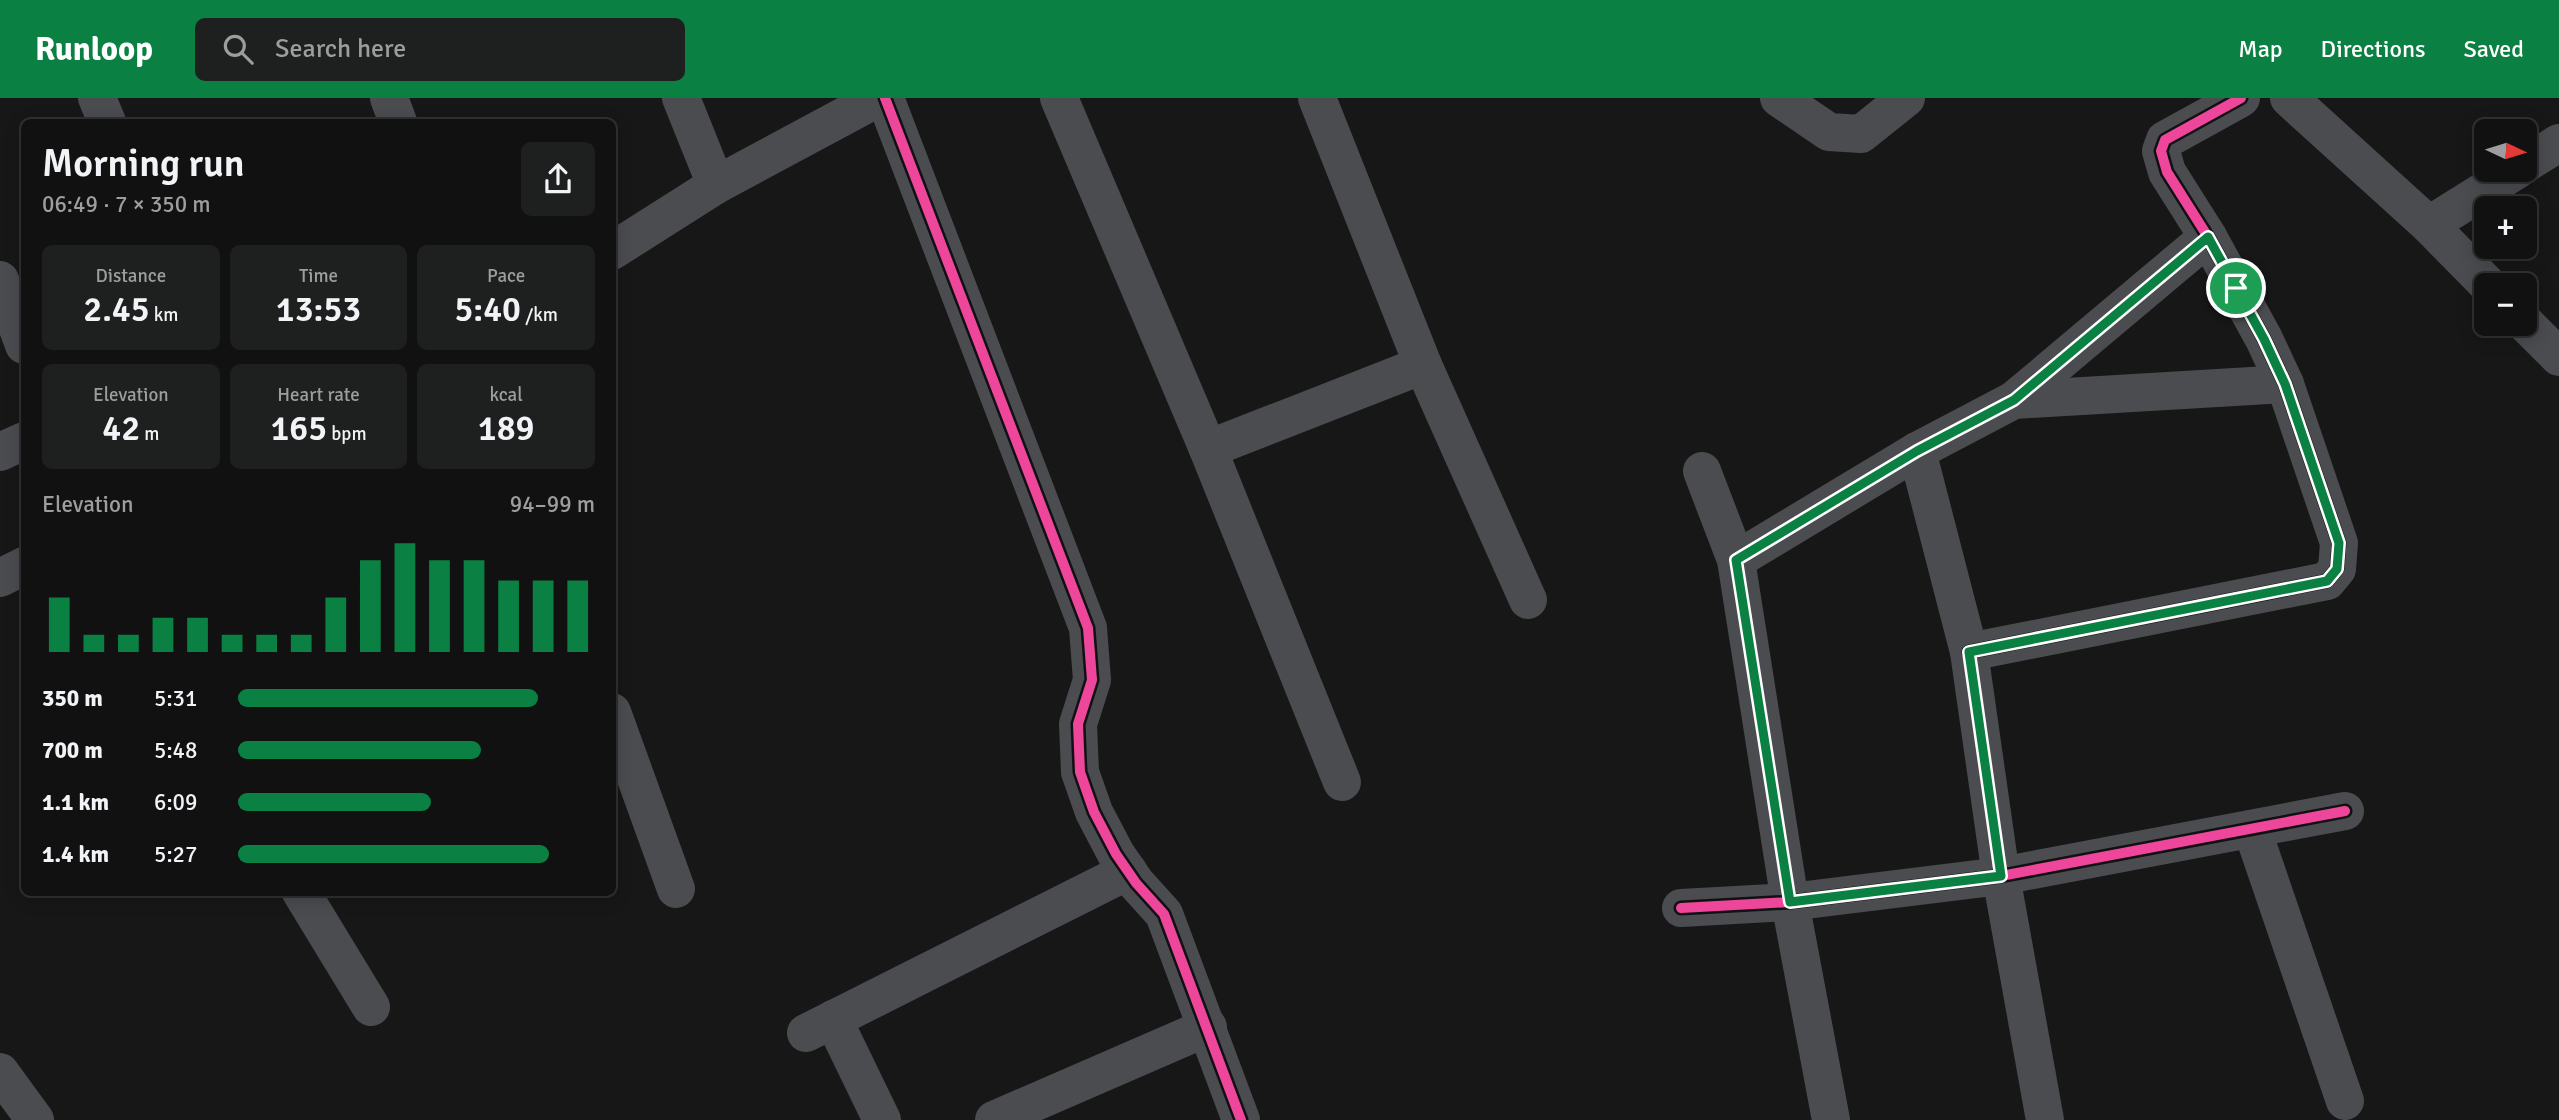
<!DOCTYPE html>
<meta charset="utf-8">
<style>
:root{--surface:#111;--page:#1e1f1f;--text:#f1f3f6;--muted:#9c9d9f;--line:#303131;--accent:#0b8043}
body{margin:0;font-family:Signika,sans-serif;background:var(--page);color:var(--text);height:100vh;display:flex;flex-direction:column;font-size:26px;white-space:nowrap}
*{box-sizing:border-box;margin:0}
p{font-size:23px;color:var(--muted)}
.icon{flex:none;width:38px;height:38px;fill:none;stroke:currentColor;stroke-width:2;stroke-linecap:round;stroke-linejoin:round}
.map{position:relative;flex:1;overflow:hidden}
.drawer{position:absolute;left:21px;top:21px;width:595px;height:777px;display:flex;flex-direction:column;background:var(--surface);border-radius:10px;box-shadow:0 4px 18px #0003,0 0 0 2px var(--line)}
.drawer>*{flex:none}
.needle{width:46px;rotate:94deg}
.controls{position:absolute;left:2474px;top:21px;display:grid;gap:14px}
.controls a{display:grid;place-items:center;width:63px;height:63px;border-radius:10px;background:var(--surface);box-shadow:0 4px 18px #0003,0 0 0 2px var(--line);font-size:35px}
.pin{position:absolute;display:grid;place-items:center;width:60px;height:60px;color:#fff;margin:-30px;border:4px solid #fff;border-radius:50%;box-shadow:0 2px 7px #0007}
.round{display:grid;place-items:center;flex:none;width:74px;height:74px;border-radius:10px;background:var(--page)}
.overview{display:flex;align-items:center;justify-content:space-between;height:119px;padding:0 21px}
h1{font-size:38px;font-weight:600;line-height:52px}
.figures{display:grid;grid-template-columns:repeat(3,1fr);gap:10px;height:119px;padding:7px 21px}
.figures div{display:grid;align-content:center;border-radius:10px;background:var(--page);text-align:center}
.figures b{font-size:35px;font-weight:600}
.figures small{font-size:19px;font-weight:400}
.figures p{font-size:19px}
.chart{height:196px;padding:14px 21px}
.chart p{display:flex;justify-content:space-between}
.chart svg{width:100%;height:126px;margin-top:7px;stroke:var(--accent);stroke-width:6}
ul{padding:0 21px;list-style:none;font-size:23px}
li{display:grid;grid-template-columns:112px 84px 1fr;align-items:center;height:52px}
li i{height:18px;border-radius:9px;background:var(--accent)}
header{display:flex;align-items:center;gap:42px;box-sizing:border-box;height:98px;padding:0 35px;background:var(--accent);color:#fff}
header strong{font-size:33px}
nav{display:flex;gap:38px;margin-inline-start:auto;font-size:24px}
.search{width:490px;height:63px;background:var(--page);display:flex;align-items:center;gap:18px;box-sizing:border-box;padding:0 24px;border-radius:10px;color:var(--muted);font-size:26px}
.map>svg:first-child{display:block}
</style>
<header>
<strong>Runloop</strong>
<div class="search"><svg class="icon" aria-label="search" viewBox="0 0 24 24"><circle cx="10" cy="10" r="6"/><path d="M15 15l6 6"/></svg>Search here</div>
<nav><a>Map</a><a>Directions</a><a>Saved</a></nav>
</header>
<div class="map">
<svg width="2559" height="1022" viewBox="0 0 2559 1022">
<rect width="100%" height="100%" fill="#171717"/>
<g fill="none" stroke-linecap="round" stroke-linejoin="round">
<g stroke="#4b4c50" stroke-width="38">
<path d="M 97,0 L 107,24"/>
<path d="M 389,0 L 398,24"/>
<path d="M 681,0 L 716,87"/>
<path d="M 885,0 L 1088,530 L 1092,582 L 1078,626 L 1080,674 L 1094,714 L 1116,756 L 1136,785 L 1164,816 L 1241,1022"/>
<path d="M 1059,0 L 1208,351 L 1342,684"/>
<path d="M 1317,0 L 1423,267 L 1528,502"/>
<path d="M 1779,0 L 1829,34 L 1861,36 L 1906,0"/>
<path d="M 2289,0 L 2429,127 L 2488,187"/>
<path d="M 2525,66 L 2559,45"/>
<path d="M 2429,127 L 2517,72"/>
<path d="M 612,153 L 716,87 L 878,0"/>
<path d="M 0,182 L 24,247"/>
<path d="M 2525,225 L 2559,259"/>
<path d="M 2014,302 L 2285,286"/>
<path d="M 1208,351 L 1423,267"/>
<path d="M 1917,353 L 1969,554 L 2001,778 L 2045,1022"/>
<path d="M 0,354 L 24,343"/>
<path d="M 1702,373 L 1736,462 L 1790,804 L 1831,1022"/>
<path d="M 1736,462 L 1917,353 L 2014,302 L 2208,139"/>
<path d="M 0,480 L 24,468"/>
<path d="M 1969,554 L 2327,483 L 2337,471 L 2339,445 L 2285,286 L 2264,241 L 2208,139 L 2167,74 L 2161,53 L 2165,42 L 2241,0"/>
<path d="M 612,614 L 676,791"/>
<path d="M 2252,731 L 2345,1003"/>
<path d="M 301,794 L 371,909"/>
<path d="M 1681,810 L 1790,804 L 2001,778 L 2345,713"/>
<path d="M 833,921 L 882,1022"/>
<path d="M 806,935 L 1128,773"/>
<path d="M 0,974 L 35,1022"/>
<path d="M 994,1022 L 1208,929"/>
</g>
<g stroke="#111113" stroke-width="15">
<g id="cycleway">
<path d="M 885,0 L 1088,530 L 1092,582 L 1078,626 L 1080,674 L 1094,714 L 1116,756 L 1136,785 L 1164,816 L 1241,1022"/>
<path d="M 1969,554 L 2327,483 L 2337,471 L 2339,445 L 2285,286 L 2264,241 L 2208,139 L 2167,74 L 2161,53 L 2165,42 L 2241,0"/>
<path d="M 1681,810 L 1790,804 L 2001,778 L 2345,713"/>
</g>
</g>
<use href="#cycleway" stroke="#ed469a" stroke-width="10"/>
</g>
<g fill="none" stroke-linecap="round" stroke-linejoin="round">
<g stroke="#fff" stroke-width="14">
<path id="route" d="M 2208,139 L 2264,241 L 2285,286 L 2339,445 L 2337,471 L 2327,483 L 1969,554 L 2001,778 L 1790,804 L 1736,462 L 1917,353 L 2014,302 Z"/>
</g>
<use href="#route" stroke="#0b8043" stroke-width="9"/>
</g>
</svg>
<div class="controls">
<a><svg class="needle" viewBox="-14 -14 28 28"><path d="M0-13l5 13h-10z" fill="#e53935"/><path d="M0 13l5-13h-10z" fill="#9c9d9f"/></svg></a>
<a>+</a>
<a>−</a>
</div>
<div class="pin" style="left:2236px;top:190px;background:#1e9e55"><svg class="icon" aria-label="arrive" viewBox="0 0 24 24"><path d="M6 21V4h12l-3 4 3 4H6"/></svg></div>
<section class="drawer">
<div class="overview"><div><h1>Morning run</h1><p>06:49 · 7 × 350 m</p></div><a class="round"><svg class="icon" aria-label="share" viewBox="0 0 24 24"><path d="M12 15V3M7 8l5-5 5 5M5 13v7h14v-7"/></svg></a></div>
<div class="figures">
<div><p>Distance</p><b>2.45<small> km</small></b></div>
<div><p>Time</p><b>13:53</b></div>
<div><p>Pace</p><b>5:40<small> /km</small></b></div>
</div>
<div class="figures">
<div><p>Elevation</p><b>42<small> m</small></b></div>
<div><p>Heart rate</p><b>165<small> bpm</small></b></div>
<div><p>kcal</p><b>189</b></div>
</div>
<div class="chart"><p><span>Elevation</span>94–99 m</p>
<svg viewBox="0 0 160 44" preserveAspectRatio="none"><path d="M5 44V25M15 44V38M25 44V38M35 44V32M45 44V32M55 44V38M65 44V38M75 44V38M85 44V25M95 44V12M105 44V6M115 44V12M125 44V12M135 44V19M145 44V19M155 44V19"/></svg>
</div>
<ul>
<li><b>350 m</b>5:31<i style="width:84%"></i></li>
<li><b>700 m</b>5:48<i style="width:68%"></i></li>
<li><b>1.1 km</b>6:09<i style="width:54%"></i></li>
<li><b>1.4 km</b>5:27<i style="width:87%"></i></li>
</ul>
</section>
</div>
